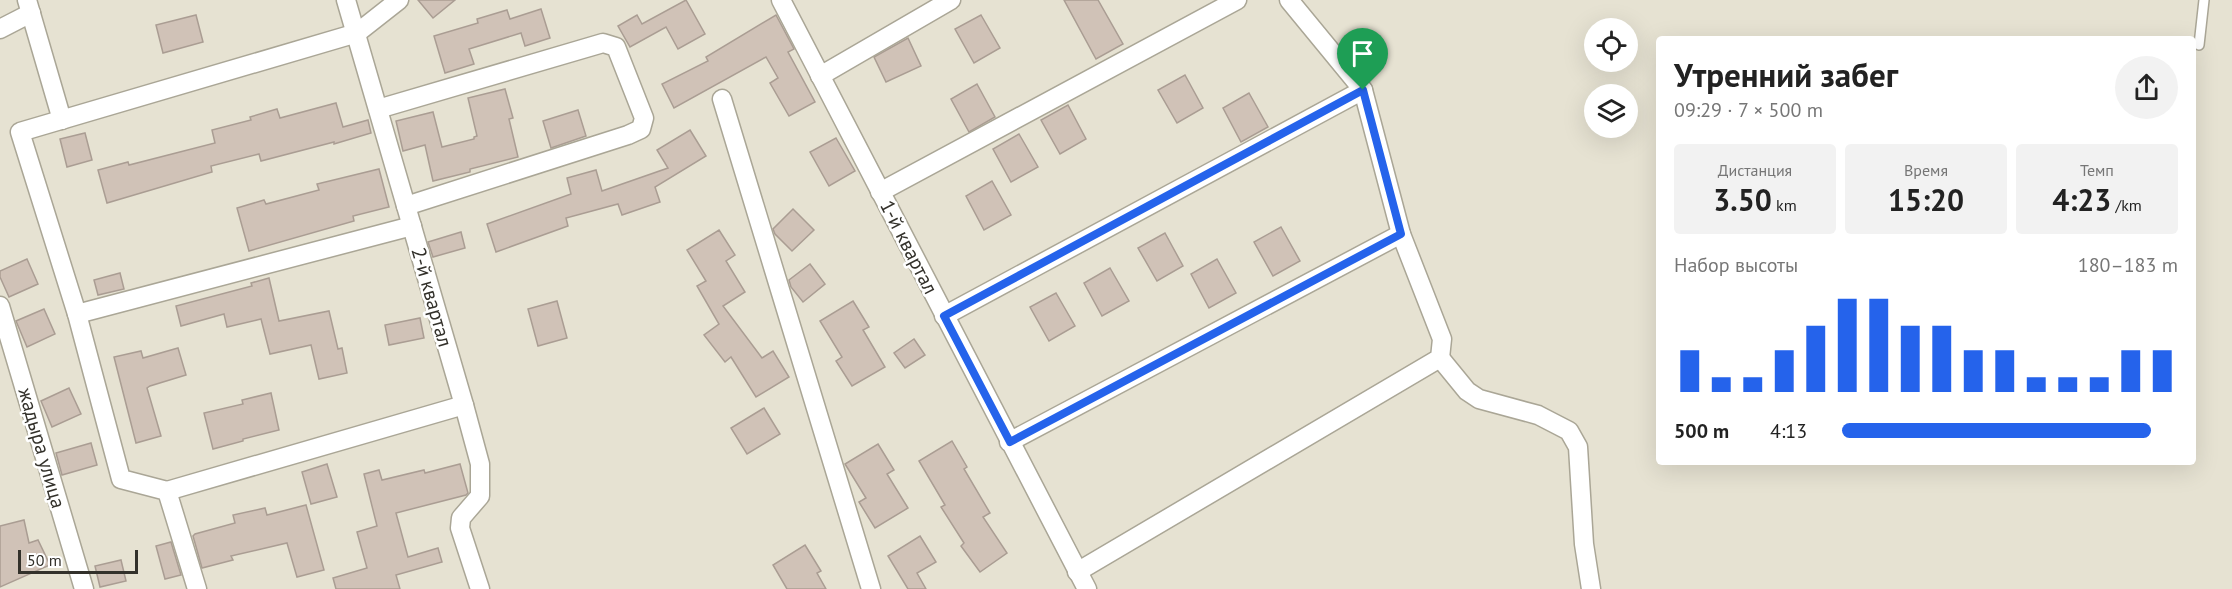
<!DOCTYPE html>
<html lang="ru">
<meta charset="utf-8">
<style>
:root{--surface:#fff;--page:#f2f2f2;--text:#222;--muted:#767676;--accent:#2563eb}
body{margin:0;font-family:"PT Sans",sans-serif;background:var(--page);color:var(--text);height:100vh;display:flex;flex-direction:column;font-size:22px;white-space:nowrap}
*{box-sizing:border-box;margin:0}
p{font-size:20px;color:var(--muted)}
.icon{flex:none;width:33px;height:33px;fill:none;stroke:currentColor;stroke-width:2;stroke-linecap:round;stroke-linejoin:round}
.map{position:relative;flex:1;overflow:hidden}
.panel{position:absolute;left:1656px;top:36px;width:540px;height:429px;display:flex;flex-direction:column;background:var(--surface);border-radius:6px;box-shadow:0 6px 24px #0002}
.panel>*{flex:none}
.buttons{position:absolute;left:1584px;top:18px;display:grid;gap:12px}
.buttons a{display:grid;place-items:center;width:54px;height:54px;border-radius:50%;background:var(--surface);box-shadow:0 6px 24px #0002;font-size:30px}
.scale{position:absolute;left:18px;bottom:15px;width:120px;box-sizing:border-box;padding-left:6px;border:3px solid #33312b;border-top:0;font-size:16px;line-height:21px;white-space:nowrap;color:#33312b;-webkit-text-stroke:4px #fff;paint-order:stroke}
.pin{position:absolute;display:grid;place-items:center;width:51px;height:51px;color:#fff;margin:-62px -26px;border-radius:50% 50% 50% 0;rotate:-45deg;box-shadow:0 0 6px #0007}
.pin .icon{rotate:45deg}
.round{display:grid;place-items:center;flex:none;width:63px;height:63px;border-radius:32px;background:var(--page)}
.summary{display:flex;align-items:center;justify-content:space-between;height:102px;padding:0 18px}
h1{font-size:33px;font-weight:800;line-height:45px}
.figures{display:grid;grid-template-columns:repeat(3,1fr);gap:9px;height:102px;padding:6px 18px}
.figures div{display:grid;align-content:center;border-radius:6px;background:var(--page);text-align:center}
.figures b{font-size:30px;font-weight:800}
.figures small{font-size:16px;font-weight:400}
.figures p{font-size:16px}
.chart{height:168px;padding:12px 18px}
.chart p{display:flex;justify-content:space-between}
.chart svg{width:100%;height:108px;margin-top:6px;stroke:var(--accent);stroke-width:6}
ul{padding:0 18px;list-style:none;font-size:20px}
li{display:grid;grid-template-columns:96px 72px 1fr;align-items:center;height:45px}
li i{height:15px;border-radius:8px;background:var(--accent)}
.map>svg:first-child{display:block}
</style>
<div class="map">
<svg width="2232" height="589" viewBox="0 0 2232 589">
<rect width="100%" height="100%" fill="#e6e2d2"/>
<g fill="#d0c2b7" stroke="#aa9d93" stroke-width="1.5">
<path d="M 418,0 L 455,0 L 433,18 Z"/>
<path d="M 686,0 L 705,34 L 678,49 L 666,27 L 630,47 L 618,26 L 637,15 L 642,24 Z"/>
<path d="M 1064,0 L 1098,0 L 1123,44 L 1096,59 Z"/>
<path d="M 541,9 L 550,38 L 525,46 L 521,33 L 469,49 L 474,64 L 445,73 L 434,36 L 478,23 L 477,19 L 507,10 L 510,19 Z"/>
<path d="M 196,15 L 203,42 L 163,53 L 156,25 Z"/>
<path d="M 776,15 L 794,49 L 788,52 L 815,102 L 789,116 L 770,83 L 778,78 L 766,57 L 674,108 L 662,84 L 708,61 L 706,57 Z"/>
<path d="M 981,15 L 1000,48 L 974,63 L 955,29 Z"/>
<path d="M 908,38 L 921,66 L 886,82 L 874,57 Z"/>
<path d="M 1185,75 L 1203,108 L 1177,123 L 1158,90 Z"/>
<path d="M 977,84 L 995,117 L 969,132 L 951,99 Z"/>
<path d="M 505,89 L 513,118 L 509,119 L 518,157 L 470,169 L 470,172 L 433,181 L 425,145 L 403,151 L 396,121 L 433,112 L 442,147 L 474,139 L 474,137 L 477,136 L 468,98 Z"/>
<path d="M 1249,93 L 1268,127 L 1241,142 L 1223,108 Z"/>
<path d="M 336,103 L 343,127 L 368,120 L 371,133 L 334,144 L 334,142 L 261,161 L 259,154 L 211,166 L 212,172 L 107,203 L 98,170 L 128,162 L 129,165 L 215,143 L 212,130 L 251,120 L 250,117 L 277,109 L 280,118 Z"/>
<path d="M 1068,105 L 1086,139 L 1060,154 L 1041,120 Z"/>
<path d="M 578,110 L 586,136 L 551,148 L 543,121 Z"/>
<path d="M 690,130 L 706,156 L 655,187 L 660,202 L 622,215 L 618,204 L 566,218 L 568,226 L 496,252 L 487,224 L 571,194 L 567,178 L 596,170 L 602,191 L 668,168 L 657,150 Z"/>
<path d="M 85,133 L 92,160 L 67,167 L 60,139 Z"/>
<path d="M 1019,134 L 1038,167 L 1011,182 L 993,149 Z"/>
<path d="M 836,138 L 855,171 L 829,186 L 810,152 Z"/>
<path d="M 379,169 L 389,207 L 353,216 L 354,221 L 249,251 L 237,208 L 264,200 L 266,204 L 319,190 L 317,184 Z"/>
<path d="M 992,181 L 1011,215 L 984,230 L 966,196 Z"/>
<path d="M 793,209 L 814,230 L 792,251 L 775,234 L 773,229 Z"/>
<path d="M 1281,227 L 1300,261 L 1273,276 L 1254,242 Z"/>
<path d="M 719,230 L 735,255 L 726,261 L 745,292 L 723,306 L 762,358 L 773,351 L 789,377 L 756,397 L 731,357 L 725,362 L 704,335 L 719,324 L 697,286 L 706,281 L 687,250 Z"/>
<path d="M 461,232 L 465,248 L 433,257 L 428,242 Z"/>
<path d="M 1165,233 L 1183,266 L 1157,281 L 1138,248 Z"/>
<path d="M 27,259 L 38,284 L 9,297 L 0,277 L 0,271 Z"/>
<path d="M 1217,259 L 1236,293 L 1209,308 L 1191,274 Z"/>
<path d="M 810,264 L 825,284 L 803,302 L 791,287 L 789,280 Z"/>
<path d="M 1110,268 L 1129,301 L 1102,316 L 1084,283 Z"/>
<path d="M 120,273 L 124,289 L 98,295 L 94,280 Z"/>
<path d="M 269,278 L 279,321 L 329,311 L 338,349 L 342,348 L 347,373 L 319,379 L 311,345 L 270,354 L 261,319 L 227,327 L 224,314 L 181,326 L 176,306 L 252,286 L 251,283 Z"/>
<path d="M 1056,293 L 1075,326 L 1049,341 L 1030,307 Z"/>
<path d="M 557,301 L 567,338 L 538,346 L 528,309 Z"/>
<path d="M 853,301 L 869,327 L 863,330 L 885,367 L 852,386 L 836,361 L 842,357 L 820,321 Z"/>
<path d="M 44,309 L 55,334 L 27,347 L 16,321 Z"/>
<path d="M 420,318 L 424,338 L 389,345 L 385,325 Z"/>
<path d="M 914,339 L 925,355 L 905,368 L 894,353 Z"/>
<path d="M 178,348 L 186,375 L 150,386 L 147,388 L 161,436 L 136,443 L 114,357 L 141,351 L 143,358 Z"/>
<path d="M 69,388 L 81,414 L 52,427 L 41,401 Z"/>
<path d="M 271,393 L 279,430 L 243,439 L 243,441 L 213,449 L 204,413 L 243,404 L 242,400 Z"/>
<path d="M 764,408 L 780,434 L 747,454 L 731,428 Z"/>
<path d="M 952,441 L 967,467 L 964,469 L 990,513 L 983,517 L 1007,553 L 980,572 L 961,546 L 964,543 L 941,507 L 945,505 L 919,461 Z"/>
<path d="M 91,443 L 97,465 L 62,475 L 56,453 Z"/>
<path d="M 878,444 L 894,470 L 887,474 L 908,508 L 875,528 L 859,502 L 866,498 L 845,464 Z"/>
<path d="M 327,464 L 337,497 L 311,504 L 302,472 Z"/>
<path d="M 460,464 L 468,493 L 466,495 L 396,513 L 408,557 L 438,548 L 442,562 L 396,575 L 400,589 L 336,589 L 333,578 L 367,568 L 357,532 L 377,526 L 364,474 L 379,470 L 382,480 L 424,470 L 425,473 Z"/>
<path d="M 306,505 L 324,570 L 297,577 L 287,543 L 231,556 L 233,560 L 202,568 L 193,536 L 195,534 L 235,523 L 233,515 L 265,508 L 267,515 Z"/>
<path d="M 24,520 L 29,543 L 38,540 L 50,565 L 0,587 L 0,526 Z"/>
<path d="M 920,536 L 936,562 L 917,573 L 926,589 L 908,589 L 888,556 Z"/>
<path d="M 171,542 L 181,575 L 165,579 L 156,546 Z"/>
<path d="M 805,545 L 821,571 L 817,573 L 826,589 L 787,589 L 773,565 Z"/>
<path d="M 121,560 L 126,581 L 100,587 L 95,566 Z"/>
</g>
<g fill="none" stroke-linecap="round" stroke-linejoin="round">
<g stroke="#aaa696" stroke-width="12">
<path id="lane" d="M 2199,45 L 2204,0"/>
</g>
<g stroke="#aaa696" stroke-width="21">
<g id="street">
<path d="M 27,0 L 62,120"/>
<path d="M 346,0 L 464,405 L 480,464 L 480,496 L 461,518 L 460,528 L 480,589"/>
<path d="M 781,0 L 1087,589"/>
<path d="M 0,29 L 31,13"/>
<path d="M 820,76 L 951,0"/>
<path d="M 722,99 L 871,589"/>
<path d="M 378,109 L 603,43 L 616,47 L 644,118 L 641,129 L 628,135 L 406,206"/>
<path d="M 880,192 L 1237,0"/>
<path d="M 0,306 L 84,589"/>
<path d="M 77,314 L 412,226"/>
<path d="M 944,316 L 1363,90"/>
<path d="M 1440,358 L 1467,391 L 1479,399 L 1538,415 L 1569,431 L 1578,447 L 1584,544 L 1591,589"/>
<path d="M 1009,442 L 1401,234"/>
<path d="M 167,491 L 464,405"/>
<path d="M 1077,572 L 1440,358 L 1442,339 L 1401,234 L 1363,90 L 1289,0"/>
<path d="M 197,589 L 167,491 L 121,479 L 77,314 L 20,132 L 357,33 L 399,0"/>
</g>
</g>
<use href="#lane" stroke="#fff" stroke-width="9"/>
<use href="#street" stroke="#fff" stroke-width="18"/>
</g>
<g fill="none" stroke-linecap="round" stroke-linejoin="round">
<g stroke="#fff" stroke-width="12">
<path id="route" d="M 1363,90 L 1401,234 L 1010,442 L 944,316 Z"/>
</g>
<use href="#route" stroke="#2563eb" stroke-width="8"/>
</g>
<g text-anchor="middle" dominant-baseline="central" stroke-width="5" stroke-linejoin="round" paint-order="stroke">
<g font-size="20" fill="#33312b" stroke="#fff">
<text transform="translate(909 247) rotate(63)">1-й квартал</text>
<text transform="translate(432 297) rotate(74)">2-й квартал</text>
<text transform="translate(42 448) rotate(74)">жадыра улица</text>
</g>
</g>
</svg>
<div class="buttons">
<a><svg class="icon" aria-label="locate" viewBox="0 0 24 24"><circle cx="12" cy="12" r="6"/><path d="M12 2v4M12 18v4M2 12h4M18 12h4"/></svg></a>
<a><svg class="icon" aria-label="layers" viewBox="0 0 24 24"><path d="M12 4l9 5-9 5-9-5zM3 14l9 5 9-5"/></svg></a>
</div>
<div class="scale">50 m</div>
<div class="pin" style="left:1363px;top:90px;background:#1e9e55"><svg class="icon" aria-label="arrive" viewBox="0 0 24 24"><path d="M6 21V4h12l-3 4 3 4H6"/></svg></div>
<section class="panel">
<div class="summary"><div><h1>Утренний забег</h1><p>09:29 · 7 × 500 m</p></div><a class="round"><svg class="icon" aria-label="share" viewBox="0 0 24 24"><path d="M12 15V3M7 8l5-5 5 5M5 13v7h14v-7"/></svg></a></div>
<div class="figures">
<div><p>Дистанция</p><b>3.50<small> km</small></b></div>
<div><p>Время</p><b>15:20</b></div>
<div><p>Темп</p><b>4:23<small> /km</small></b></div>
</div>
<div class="chart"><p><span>Набор высоты</span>180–183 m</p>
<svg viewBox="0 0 160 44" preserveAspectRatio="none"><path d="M5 44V27M15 44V38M25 44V38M35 44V27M45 44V17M55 44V6M65 44V6M75 44V17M85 44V17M95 44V27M105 44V27M115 44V38M125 44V38M135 44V38M145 44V27M155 44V27"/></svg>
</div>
<ul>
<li><b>500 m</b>4:13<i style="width:92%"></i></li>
</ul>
</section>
</div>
